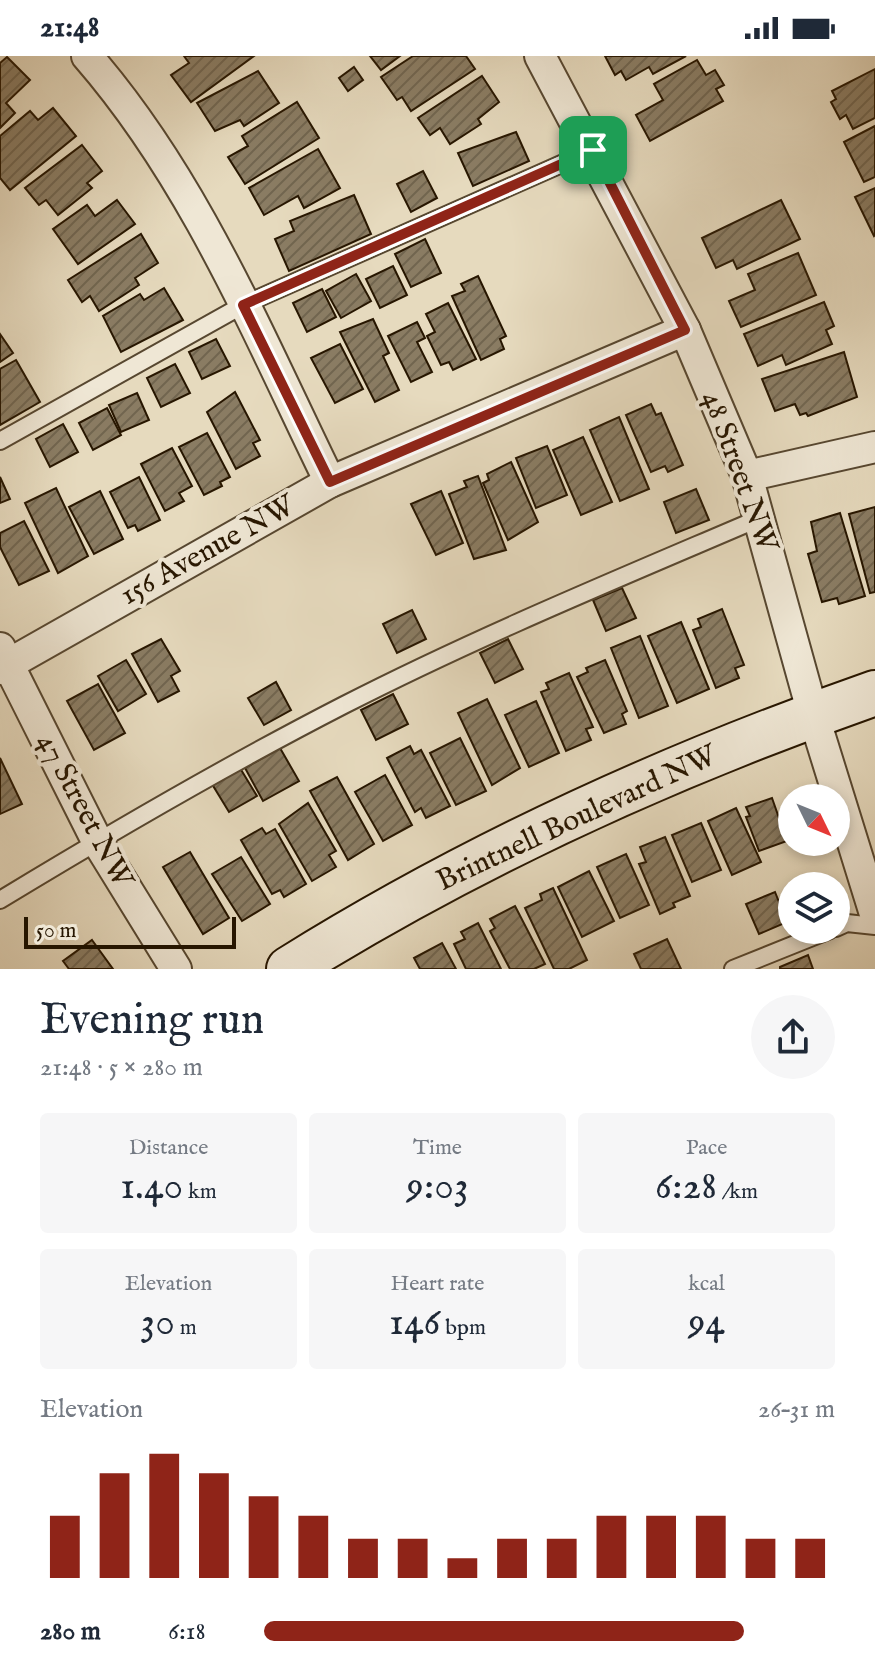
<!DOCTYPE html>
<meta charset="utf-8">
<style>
:root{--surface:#fff;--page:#f6f6f7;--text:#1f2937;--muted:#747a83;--accent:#8f2418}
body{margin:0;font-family:"IM FELL English",serif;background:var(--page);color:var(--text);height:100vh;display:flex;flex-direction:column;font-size:30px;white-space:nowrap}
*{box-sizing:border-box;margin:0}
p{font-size:26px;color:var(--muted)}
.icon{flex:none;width:44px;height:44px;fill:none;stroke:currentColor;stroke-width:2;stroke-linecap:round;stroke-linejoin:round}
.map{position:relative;height:913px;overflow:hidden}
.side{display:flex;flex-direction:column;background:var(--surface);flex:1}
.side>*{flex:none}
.needle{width:52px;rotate:133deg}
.controls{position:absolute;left:778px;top:728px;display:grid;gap:16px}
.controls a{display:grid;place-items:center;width:72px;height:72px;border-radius:50%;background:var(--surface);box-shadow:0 4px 12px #0003;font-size:40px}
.scale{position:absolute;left:24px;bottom:20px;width:212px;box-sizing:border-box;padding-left:8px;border:4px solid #271600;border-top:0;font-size:22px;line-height:28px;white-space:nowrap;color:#271600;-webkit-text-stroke:6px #efe7d5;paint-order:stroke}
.pin{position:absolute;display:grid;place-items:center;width:68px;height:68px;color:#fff;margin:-34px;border-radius:16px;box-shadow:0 4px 12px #0006}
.round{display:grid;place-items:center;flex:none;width:84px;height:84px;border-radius:42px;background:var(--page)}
.overview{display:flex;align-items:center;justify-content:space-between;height:136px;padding:0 40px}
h1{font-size:44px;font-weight:600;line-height:60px}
.figures{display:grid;grid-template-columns:repeat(3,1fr);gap:12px;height:136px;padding:8px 40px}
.figures div{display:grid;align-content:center;border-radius:8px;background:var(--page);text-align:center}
.figures b{font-size:40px;font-weight:600}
.figures small{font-size:22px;font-weight:400}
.figures p{font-size:22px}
.chart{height:224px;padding:16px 40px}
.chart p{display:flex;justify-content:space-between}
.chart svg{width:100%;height:144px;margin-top:8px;stroke:var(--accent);stroke-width:6}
ul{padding:0 40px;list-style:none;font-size:26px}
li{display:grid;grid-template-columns:128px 96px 1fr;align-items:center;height:60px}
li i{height:20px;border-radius:10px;background:var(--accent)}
.status{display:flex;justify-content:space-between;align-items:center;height:56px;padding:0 40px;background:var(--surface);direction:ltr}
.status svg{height:22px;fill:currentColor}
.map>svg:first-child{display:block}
</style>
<div class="status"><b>21:48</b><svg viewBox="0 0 49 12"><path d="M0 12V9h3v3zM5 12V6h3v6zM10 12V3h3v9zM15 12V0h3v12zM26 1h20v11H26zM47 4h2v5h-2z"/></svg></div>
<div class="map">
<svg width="875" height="913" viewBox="0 0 875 913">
<defs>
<pattern id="building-hatch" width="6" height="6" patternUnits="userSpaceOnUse" patternTransform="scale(2)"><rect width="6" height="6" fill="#8a7c63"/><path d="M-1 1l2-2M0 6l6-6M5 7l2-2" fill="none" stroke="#71654f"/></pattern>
</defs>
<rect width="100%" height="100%" fill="#e6dabe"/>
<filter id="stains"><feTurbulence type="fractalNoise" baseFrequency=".0025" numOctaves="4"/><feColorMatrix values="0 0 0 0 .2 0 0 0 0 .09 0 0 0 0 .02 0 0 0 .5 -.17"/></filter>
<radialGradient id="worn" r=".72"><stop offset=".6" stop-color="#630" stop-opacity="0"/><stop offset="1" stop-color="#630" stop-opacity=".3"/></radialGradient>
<g fill="url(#building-hatch)" stroke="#271600" stroke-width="2">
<path d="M 184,0 L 254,0 L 191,46 L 171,19 L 189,7 Z"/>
<path d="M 370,0 L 400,0 L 381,14 Z"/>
<path d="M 413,0 L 466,0 L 475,13 L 411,55 L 402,41 L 397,44 L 381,21 Z"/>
<path d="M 605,0 L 686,0 L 653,18 L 649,11 L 626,24 L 621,15 L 615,19 Z"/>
<path d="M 7,1 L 30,24 L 6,47 L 15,57 L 0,72 L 0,7 Z"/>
<path d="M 697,4 L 706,19 L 715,14 L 724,29 L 716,33 L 723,45 L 650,85 L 636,59 L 663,44 L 654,28 Z"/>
<path d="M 354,11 L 363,24 L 348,35 L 339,22 Z"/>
<path d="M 875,13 L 875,62 L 853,73 L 846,59 L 840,63 L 831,46 L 836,43 L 832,35 Z"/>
<path d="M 258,15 L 279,47 L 244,70 L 240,64 L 215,75 L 197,47 Z"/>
<path d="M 482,20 L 499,46 L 478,63 L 481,68 L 450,88 L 440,72 L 430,79 L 418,62 Z"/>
<path d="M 297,46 L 319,82 L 245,128 L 228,101 L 248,90 L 242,80 Z"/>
<path d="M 53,52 L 76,80 L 10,134 L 0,122 L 0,80 L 30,55 L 38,64 Z"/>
<path d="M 875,70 L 875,121 L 864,126 L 844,86 Z"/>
<path d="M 516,76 L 529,105 L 473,130 L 458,97 Z"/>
<path d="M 82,89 L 102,115 L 87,127 L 92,132 L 58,159 L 46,144 L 39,149 L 25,132 Z"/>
<path d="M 318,93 L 340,132 L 304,152 L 298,140 L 264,159 L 249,132 Z"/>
<path d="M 423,115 L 437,142 L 411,156 L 397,128 Z"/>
<path d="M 875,132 L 875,179 L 874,180 L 855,141 Z"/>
<path d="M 354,139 L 371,178 L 289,215 L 275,183 L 294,175 L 290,165 Z"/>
<path d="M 117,144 L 135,168 L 78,208 L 53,173 L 87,149 L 95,160 Z"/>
<path d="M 781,144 L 800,183 L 737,213 L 733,204 L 716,212 L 702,182 Z"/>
<path d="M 141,178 L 158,207 L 135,222 L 139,229 L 99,255 L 90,240 L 82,246 L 68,224 Z"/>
<path d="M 425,183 L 441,217 L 411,231 L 395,198 Z"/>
<path d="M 798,197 L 816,239 L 741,271 L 729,245 L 755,234 L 748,218 Z"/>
<path d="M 393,210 L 407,239 L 380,252 L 366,223 Z"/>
<path d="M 356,218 L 371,245 L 341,262 L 326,235 Z"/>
<path d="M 478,220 L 506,280 L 500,283 L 504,293 L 481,304 L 452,240 L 465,235 L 461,228 Z"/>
<path d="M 164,232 L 183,264 L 121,296 L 103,260 L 140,238 L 144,244 Z"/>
<path d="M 322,233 L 336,261 L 307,276 L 293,247 Z"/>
<path d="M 824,246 L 834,270 L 826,274 L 832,288 L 786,309 L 782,299 L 758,310 L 744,278 Z"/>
<path d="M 448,247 L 476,303 L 453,314 L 449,306 L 441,309 L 427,280 L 435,276 L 426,258 Z"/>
<path d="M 373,263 L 389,297 L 383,300 L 399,334 L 375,346 L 340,276 Z"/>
<path d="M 417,266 L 425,282 L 417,286 L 432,316 L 411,326 L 388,280 Z"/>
<path d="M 0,278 L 13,297 L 0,306 Z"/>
<path d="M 216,283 L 230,310 L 202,323 L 189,296 Z"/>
<path d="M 340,288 L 363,333 L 335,347 L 311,302 Z"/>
<path d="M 844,296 L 857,341 L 808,360 L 806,357 L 800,359 L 795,348 L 775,355 L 762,323 Z"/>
<path d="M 16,304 L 40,346 L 0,369 L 0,313 Z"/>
<path d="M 175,308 L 190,337 L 161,351 L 147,322 Z"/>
<path d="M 235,336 L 260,384 L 253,387 L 260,400 L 236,413 L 207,356 Z"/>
<path d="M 137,337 L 149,364 L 121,376 L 109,349 Z"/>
<path d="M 651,348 L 656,359 L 661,357 L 683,409 L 668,416 L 665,410 L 651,416 L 626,359 Z"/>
<path d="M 107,352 L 121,379 L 93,394 L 79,367 Z"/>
<path d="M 619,361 L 649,433 L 620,445 L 590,374 Z"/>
<path d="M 63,368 L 78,396 L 50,411 L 36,383 Z"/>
<path d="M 207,377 L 230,421 L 220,426 L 222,430 L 204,439 L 179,391 Z"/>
<path d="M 583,381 L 612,446 L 581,459 L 553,394 Z"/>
<path d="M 547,390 L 567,439 L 536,452 L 516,402 Z"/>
<path d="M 172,392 L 192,430 L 179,437 L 184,445 L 165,455 L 141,408 Z"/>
<path d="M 511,406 L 538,466 L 508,484 L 483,427 L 489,424 L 487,418 Z"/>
<path d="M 478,420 L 506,494 L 474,503 L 449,438 L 467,431 L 464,425 Z"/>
<path d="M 0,421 L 10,443 L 0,447 Z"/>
<path d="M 139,421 L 160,464 L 138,475 L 135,469 L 128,472 L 110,436 Z"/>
<path d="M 56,432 L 88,500 L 58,517 L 25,447 Z"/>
<path d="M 696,433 L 709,464 L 676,477 L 664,446 Z"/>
<path d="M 100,435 L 123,483 L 94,498 L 69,451 Z"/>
<path d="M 441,435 L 463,487 L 436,499 L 411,448 Z"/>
<path d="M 875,451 L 875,536 L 870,537 L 849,458 Z"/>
<path d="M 840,457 L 865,540 L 839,548 L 837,542 L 822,546 L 808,498 L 817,495 L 811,466 Z"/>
<path d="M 24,465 L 49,515 L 19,529 L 0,491 L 0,477 Z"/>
<path d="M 622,532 L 636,562 L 606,575 L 593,544 Z"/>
<path d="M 722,553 L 744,609 L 735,612 L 739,622 L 716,632 L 693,574 L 701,571 L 698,563 Z"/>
<path d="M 412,554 L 426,583 L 397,597 L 383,568 Z"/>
<path d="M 681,566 L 709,633 L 677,647 L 648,580 Z"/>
<path d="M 640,580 L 668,650 L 639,662 L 611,592 Z"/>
<path d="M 161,583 L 180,615 L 171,620 L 179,635 L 158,646 L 132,598 Z"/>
<path d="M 508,583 L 523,613 L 495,627 L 480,597 Z"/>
<path d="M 126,604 L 146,638 L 118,655 L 98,620 Z"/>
<path d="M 605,604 L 627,655 L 622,658 L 626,668 L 604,677 L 577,621 L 588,616 L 586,612 Z"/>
<path d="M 569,617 L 593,671 L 586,673 L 591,684 L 566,695 L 541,636 L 549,633 L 546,627 Z"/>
<path d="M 276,626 L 291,654 L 264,669 L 248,642 Z"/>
<path d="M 98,628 L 125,677 L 94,694 L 67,645 Z"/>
<path d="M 393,638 L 408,668 L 376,684 L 361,654 Z"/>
<path d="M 487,643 L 520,712 L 492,729 L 458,657 Z"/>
<path d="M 536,645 L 559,697 L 529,711 L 505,659 Z"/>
<path d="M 460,682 L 486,735 L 456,749 L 430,697 Z"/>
<path d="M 410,690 L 414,698 L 421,694 L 450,750 L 426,762 L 421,752 L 415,756 L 387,702 Z"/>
<path d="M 280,692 L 299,725 L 263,745 L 245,712 Z"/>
<path d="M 0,702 L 22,748 L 0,758 Z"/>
<path d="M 240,712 L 257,740 L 229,756 L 212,728 Z"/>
<path d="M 385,719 L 412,769 L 383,785 L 355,736 Z"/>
<path d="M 337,721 L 374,788 L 348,804 L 310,735 Z"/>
<path d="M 772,742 L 787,785 L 759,795 L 746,761 L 750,760 L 746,751 Z"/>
<path d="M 308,747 L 336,795 L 329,799 L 336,811 L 312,825 L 279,768 Z"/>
<path d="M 736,752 L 761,806 L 732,819 L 708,765 Z"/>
<path d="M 701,767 L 721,814 L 692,826 L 672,779 Z"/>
<path d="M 262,772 L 266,778 L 275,773 L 306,828 L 284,841 L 280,834 L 272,838 L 241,784 Z"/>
<path d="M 665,781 L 690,840 L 673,847 L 675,851 L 660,858 L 639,808 L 646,806 L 640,791 Z"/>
<path d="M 190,796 L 229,862 L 203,878 L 163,811 Z"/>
<path d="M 626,798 L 649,849 L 620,862 L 597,811 Z"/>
<path d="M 241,801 L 270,848 L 242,865 L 212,818 Z"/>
<path d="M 589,815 L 614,865 L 582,881 L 558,831 Z"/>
<path d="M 553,832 L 587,904 L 569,913 L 554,913 L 525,852 L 542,844 L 540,838 Z"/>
<path d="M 775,836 L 787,866 L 759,878 L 746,848 Z"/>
<path d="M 515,850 L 545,908 L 534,913 L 510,913 L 490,875 L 495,872 L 490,863 Z"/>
<path d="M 478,867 L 501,913 L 466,913 L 454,888 L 465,883 L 461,876 Z"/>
<path d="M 667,883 L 681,913 L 641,913 L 634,898 Z"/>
<path d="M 92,884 L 113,913 L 69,913 L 63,905 Z"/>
<path d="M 442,887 L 456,913 L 420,913 L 414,902 Z"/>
<path d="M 808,899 L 813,913 L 780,913 L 780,911 Z"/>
</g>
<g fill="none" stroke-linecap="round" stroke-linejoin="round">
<g stroke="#574730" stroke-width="20">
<g id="lane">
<path d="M 0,385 L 243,249 L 593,94"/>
<path d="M 0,844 C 112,776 227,709 344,649 C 479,580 620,522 760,462"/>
<path d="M 836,872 L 847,867 L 875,870"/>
<path d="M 733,913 L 830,874"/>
</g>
</g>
<g stroke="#574730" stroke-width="34">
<g id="street">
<path d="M 87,0 C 195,124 258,279 330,426"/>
<path d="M 540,0 L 685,274 L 747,420 L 813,658 L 875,858"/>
<path d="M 747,420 L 875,391"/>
<path d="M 0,592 L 97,785 L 176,913"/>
<path d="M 0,613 L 330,426 L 685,274"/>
</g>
</g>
<g stroke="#271600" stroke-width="48">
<path id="secondary" d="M 289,913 C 472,799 672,708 875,637"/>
</g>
<use href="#lane" stroke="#efe7d5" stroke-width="16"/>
<use href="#street" stroke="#efe7d5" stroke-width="30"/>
<use href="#secondary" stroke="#efe7d5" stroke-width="44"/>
</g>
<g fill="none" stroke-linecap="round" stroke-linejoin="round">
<g stroke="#fff" stroke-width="16">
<path id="route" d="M 593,94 L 685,274 L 330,426 L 243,249 Z"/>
</g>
<use href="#route" stroke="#8f2418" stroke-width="10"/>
</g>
<g text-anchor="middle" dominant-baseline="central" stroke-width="8" stroke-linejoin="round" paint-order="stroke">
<g font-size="30" fill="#271600" stroke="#efe7d5">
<text transform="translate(739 416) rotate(70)">48 Street NW</text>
<text transform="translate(208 495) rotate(-29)">156 Avenue NW</text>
<text transform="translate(84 755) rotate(62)">47 Street NW</text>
<text transform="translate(577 763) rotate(-25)">Brintnell Boulevard NW</text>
</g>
</g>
<rect width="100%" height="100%" filter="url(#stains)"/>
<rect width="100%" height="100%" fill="url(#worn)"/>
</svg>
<div class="controls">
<a><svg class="needle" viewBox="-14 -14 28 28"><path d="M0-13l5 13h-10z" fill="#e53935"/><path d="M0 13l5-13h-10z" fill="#747a83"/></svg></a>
<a><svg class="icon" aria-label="layers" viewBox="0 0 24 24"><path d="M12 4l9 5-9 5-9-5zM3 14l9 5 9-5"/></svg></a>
</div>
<div class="scale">50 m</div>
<div class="pin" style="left:593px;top:94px;background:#1e9e55"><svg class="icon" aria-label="arrive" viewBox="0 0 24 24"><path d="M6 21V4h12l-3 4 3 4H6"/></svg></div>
</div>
<section class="side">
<div class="overview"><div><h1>Evening run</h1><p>21:48 · 5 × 280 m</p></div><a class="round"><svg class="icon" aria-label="share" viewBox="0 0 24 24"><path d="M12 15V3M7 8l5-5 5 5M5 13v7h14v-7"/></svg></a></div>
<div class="figures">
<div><p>Distance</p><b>1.40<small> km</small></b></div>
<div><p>Time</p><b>9:03</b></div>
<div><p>Pace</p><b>6:28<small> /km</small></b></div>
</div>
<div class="figures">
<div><p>Elevation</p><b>30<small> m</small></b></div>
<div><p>Heart rate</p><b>146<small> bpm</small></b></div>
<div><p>kcal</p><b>94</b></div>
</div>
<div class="chart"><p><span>Elevation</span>26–31 m</p>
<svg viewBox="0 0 160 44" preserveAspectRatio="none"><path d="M5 44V25M15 44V12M25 44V6M35 44V12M45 44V19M55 44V25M65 44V32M75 44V32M85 44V38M95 44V32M105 44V32M115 44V25M125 44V25M135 44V25M145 44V32M155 44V32"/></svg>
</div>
<ul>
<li><b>280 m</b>6:18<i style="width:84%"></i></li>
</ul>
</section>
